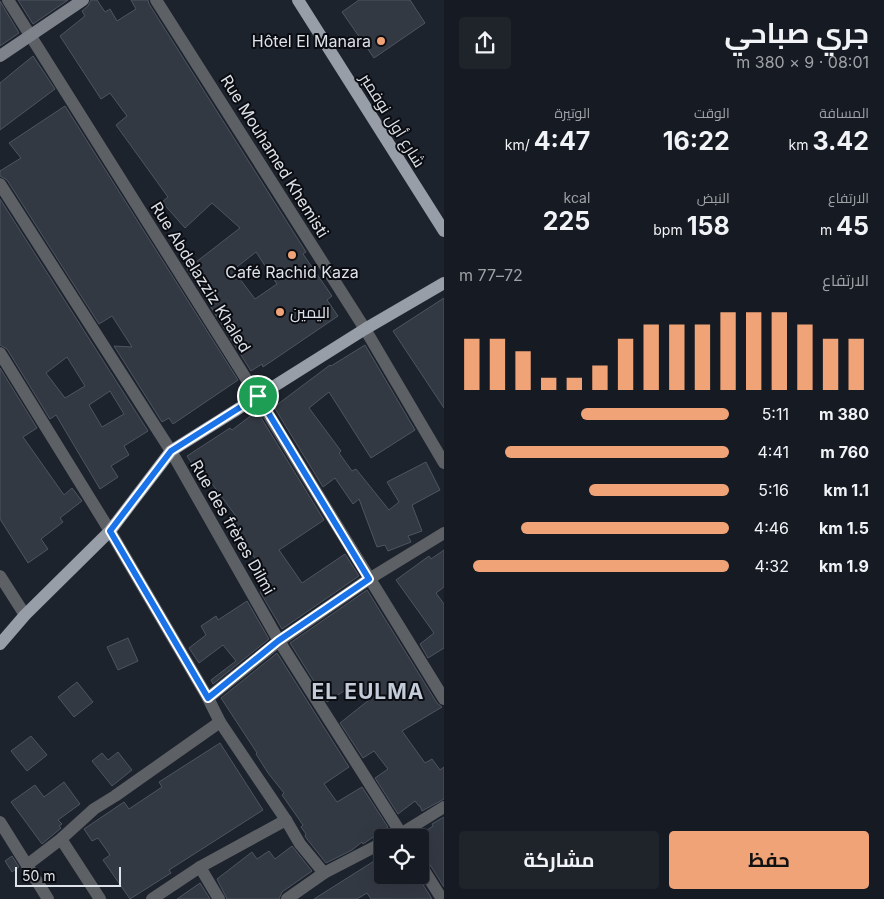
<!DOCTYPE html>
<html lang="ar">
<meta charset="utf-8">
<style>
:root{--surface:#161a22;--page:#1f232a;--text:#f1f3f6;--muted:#9ea1a5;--line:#353840;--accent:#efa377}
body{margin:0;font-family:Inter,Cairo,sans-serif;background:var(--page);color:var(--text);direction:rtl;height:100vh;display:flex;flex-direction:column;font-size:19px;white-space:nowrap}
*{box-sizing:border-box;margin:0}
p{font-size:16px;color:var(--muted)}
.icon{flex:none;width:28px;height:28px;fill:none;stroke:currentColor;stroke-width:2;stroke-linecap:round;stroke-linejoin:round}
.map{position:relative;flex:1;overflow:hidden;direction:ltr}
.side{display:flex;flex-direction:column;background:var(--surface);width:440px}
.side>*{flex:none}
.controls{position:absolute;left:374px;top:829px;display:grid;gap:10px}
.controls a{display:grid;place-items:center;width:55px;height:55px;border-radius:5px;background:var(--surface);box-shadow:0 5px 20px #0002,0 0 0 1px var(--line);font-size:25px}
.scale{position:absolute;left:15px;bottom:12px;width:106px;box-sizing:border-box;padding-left:5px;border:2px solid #dee2e9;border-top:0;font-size:14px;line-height:18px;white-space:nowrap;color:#dee2e9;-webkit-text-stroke:4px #0a0c11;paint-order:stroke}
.pin{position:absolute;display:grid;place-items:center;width:42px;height:42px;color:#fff;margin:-21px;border:2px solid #fff;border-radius:50%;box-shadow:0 1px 5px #0007}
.round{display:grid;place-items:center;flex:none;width:52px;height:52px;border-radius:5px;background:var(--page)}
.head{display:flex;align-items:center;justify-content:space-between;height:85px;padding:0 15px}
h1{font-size:28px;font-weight:700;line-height:38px}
.stats{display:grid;grid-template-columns:repeat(3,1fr);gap:8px;height:85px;padding:5px 15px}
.stats div{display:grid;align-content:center}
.stats b{font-size:25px;font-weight:700}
.stats small{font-size:14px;font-weight:400}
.stats p{font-size:14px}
.chart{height:140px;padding:10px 15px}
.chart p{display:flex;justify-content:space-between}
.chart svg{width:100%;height:90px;margin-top:5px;stroke:var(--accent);stroke-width:6}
.cta{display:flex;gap:10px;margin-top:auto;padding:10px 15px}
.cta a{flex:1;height:58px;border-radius:5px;background:var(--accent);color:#111;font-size:20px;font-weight:700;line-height:58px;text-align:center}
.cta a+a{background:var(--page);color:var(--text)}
ul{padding:0 15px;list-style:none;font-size:16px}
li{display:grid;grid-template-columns:80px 60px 1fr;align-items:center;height:38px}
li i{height:12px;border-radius:6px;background:var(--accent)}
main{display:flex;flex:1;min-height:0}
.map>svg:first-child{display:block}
</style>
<main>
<section class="side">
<div class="head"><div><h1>جري صباحي</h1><p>08:01 · 9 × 380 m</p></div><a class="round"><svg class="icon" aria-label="share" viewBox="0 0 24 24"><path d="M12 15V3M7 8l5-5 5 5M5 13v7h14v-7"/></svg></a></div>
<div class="stats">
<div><p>المسافة</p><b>3.42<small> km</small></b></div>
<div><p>الوقت</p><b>16:22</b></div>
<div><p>الوتيرة</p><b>4:47<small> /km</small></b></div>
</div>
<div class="stats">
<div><p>الارتفاع</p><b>45<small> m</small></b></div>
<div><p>النبض</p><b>158<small> bpm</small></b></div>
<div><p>kcal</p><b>225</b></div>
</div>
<div class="chart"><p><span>الارتفاع</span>72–77 m</p>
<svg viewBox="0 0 160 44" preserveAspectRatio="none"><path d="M5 44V19M15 44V19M25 44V25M35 44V38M45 44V38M55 44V32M65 44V19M75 44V12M85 44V12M95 44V12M105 44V6M115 44V6M125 44V6M135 44V12M145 44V19M155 44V19"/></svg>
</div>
<ul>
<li><b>380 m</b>5:11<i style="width:55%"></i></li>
<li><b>760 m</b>4:41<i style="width:83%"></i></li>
<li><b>1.1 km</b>5:16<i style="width:52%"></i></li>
<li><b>1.5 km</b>4:46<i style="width:77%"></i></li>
<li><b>1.9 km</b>4:32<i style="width:95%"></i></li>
</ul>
<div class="cta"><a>حفظ</a><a>مشاركة</a></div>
</section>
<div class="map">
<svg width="444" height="899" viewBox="0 0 444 899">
<rect width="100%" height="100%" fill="#1d232d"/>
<g fill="#333943" stroke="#4e5560" fill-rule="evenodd">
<path d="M 18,0 L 68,0 L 33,24 Z"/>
<path d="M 91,0 L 97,0 L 105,12 L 110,9 L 117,21 L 136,9 L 131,0 L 148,0 L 149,4 L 306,252 L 303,254 L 332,296 L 327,300 L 338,316 L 263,367 L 262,364 L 251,371 L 187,269 L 240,228 L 212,203 L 185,228 L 162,202 L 168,197 L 116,125 L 127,116 L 110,93 L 101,99 L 60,36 L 85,16 L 82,11 L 88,6 ZM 256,252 L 277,284 L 255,299 L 233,270 Z"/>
<path d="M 359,0 L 410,0 L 425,23 L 374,58 L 342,12 Z"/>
<path d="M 0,1 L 19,33 L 0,46 Z"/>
<path d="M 33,56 L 55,89 L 0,130 L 0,83 Z"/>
<path d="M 65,106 L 238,380 L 173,424 L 169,418 L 162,422 L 114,346 L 132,347 L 112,316 L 99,324 L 7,180 L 0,176 L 0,171 L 21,158 L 9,143 Z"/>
<path d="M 0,199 L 148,431 L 124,446 L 129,455 L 111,466 L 118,477 L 100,489 L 56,415 L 50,419 L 7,349 L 0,345 ZM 67,357 L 85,386 L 65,398 L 46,373 ZM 110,391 L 124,414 L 102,427 L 89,405 Z"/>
<path d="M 444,298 L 444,408 L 393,331 Z"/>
<path d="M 365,345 L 415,430 L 371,458 L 329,392 L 309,408 L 341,451 L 339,453 L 352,471 L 356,469 L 389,510 L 399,502 L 387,482 L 426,462 L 440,490 L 412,505 L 422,531 L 408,536 L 411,542 L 388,551 L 385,545 L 377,547 L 359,499 L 353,504 L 335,478 L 323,487 L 274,407 L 330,365 L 331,366 Z"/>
<path d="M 0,368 L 37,428 L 23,437 L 64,495 L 72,488 L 82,501 L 60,518 L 63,522 L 41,539 L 48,549 L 28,563 L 0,519 Z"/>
<path d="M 257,411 L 324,520 L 279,550 L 302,583 L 345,554 L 359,576 L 282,629 L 260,592 L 271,584 L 232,522 L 238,519 L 204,473 L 200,476 L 187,456 L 230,428 L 232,430 Z"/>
<path d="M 444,550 L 444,587 L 436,593 L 444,604 L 444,648 L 428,658 L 420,644 L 434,633 L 396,580 L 429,556 L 431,559 Z"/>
<path d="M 367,590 L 437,703 L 442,707 L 402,731 L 425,763 L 432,759 L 440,770 L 444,767 L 444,799 L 422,811 L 420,806 L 419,806 L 415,801 L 398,814 L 375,778 L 388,769 L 374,751 L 363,758 L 340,723 L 369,700 L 358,682 L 327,702 L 290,643 Z"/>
<path d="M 247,601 L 269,639 L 213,684 L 211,680 L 236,661 L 223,645 L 199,663 L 189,648 L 206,635 L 201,626 L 216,616 L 218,620 Z"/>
<path d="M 128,638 L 138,661 L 118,670 L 107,647 Z"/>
<path d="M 277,653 L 349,767 L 324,784 L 337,802 L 362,787 L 388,827 L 363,844 L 362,842 L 352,850 L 326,863 L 307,839 L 305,836 L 306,834 L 301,827 L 303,825 L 282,795 L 284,793 L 268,773 L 256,754 L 257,753 L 221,698 Z"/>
<path d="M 77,682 L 93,702 L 74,717 L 58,697 Z"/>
<path d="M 31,736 L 47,755 L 27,771 L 11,751 Z"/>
<path d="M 220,743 L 263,810 L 169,870 L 171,873 L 130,899 L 103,860 L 110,855 L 98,838 L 92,841 L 84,829 L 124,802 L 129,809 L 162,787 L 159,782 Z"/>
<path d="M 118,752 L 132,770 L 112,786 L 92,761 L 102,753 L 108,760 Z"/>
<path d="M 64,782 L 80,804 L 58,820 L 62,824 L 59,826 L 61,828 L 42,844 L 11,802 L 35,785 L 44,797 Z"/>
<path d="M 444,817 L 444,887 L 427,860 L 420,856 L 420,835 L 433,826 L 432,824 Z"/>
<path d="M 292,846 L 312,871 L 282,892 L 279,899 L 227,899 L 217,879 L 252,852 L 257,859 L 269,851 L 275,859 Z"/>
<path d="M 12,856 L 19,867 L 12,872 L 5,861 Z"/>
<path d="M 382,856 L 382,875 L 417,875 L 432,899 L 371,899 L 367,893 L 357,899 L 314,899 Z"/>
<path d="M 200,883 L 210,899 L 177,899 Z"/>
</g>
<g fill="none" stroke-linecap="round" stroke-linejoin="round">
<g stroke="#5d6065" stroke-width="12">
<path d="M 8,0 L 257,396 L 444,699"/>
<path d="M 156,0 L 365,329 L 444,463"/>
<path d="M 0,184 L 171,451 L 279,641 L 404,838"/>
<path d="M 0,353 L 110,531 L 208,698 L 220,722 L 286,820 L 300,844 L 324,873"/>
<path d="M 0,576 L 25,615"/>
<path d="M 208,698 L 279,641 L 369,579 L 444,533"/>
<path d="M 0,822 L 48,899"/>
<path d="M 394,838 L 444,807"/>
<path d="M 61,839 L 100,899"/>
<path d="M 420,864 L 442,899"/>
<path d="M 27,865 L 61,839 L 94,809 L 115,796 L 220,722"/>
<path d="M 200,867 L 219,899"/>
<path d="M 152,899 L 200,867 L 286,820"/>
<path d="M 287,899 L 324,873 L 382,843"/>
</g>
<path stroke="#7e838b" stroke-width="12" d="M 0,56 L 83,0"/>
<g stroke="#989ea8" stroke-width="12">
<path d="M 298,0 L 444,231"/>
<path d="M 0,644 L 25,615 L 110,531 L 171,451 L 365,329 L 444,283"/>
</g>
</g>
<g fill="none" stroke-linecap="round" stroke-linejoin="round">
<g stroke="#fff" stroke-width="10">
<path id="route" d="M 258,396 L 369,579 L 278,641 L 208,698 L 110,531 L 171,451 Z"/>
</g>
<use href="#route" stroke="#1a73e8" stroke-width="6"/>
</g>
<g fill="#efa377" stroke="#0a0c11" stroke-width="2">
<circle cx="381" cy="41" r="5"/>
<circle cx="292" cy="255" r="5"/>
<circle cx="280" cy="312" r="5"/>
</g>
<g text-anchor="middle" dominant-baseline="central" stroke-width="4" stroke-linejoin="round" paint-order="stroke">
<g font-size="16" fill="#dee2e9" stroke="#0a0c11" text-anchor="end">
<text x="371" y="41">Hôtel El Manara</text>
<text x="292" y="272" text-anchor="middle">Café Rachid Kaza</text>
<text x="290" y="312" text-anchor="start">اليمين</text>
</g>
<g font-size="16" fill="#dee2e9" stroke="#0a0c11">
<text transform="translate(393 120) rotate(58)">شارع أول نوفمبر</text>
<text transform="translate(275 156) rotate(58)">Rue Mouhamed Khemisti</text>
<text transform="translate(201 277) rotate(58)">Rue Abdelazziz Khaled</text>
<text transform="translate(233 527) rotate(60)">Rue des frères Dilmi</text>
</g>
<g font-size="21" font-weight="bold" letter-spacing="1" fill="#c4ccd9" stroke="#0a0c11">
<text x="368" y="691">EL EULMA</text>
</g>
</g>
</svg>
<div class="controls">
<a><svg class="icon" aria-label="locate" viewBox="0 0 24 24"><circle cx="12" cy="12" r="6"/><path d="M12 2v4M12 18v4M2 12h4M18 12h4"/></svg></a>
</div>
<div class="scale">50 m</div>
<div class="pin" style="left:258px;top:396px;background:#1e9e55"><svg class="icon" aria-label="arrive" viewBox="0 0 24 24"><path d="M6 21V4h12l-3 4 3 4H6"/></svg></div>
</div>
</main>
